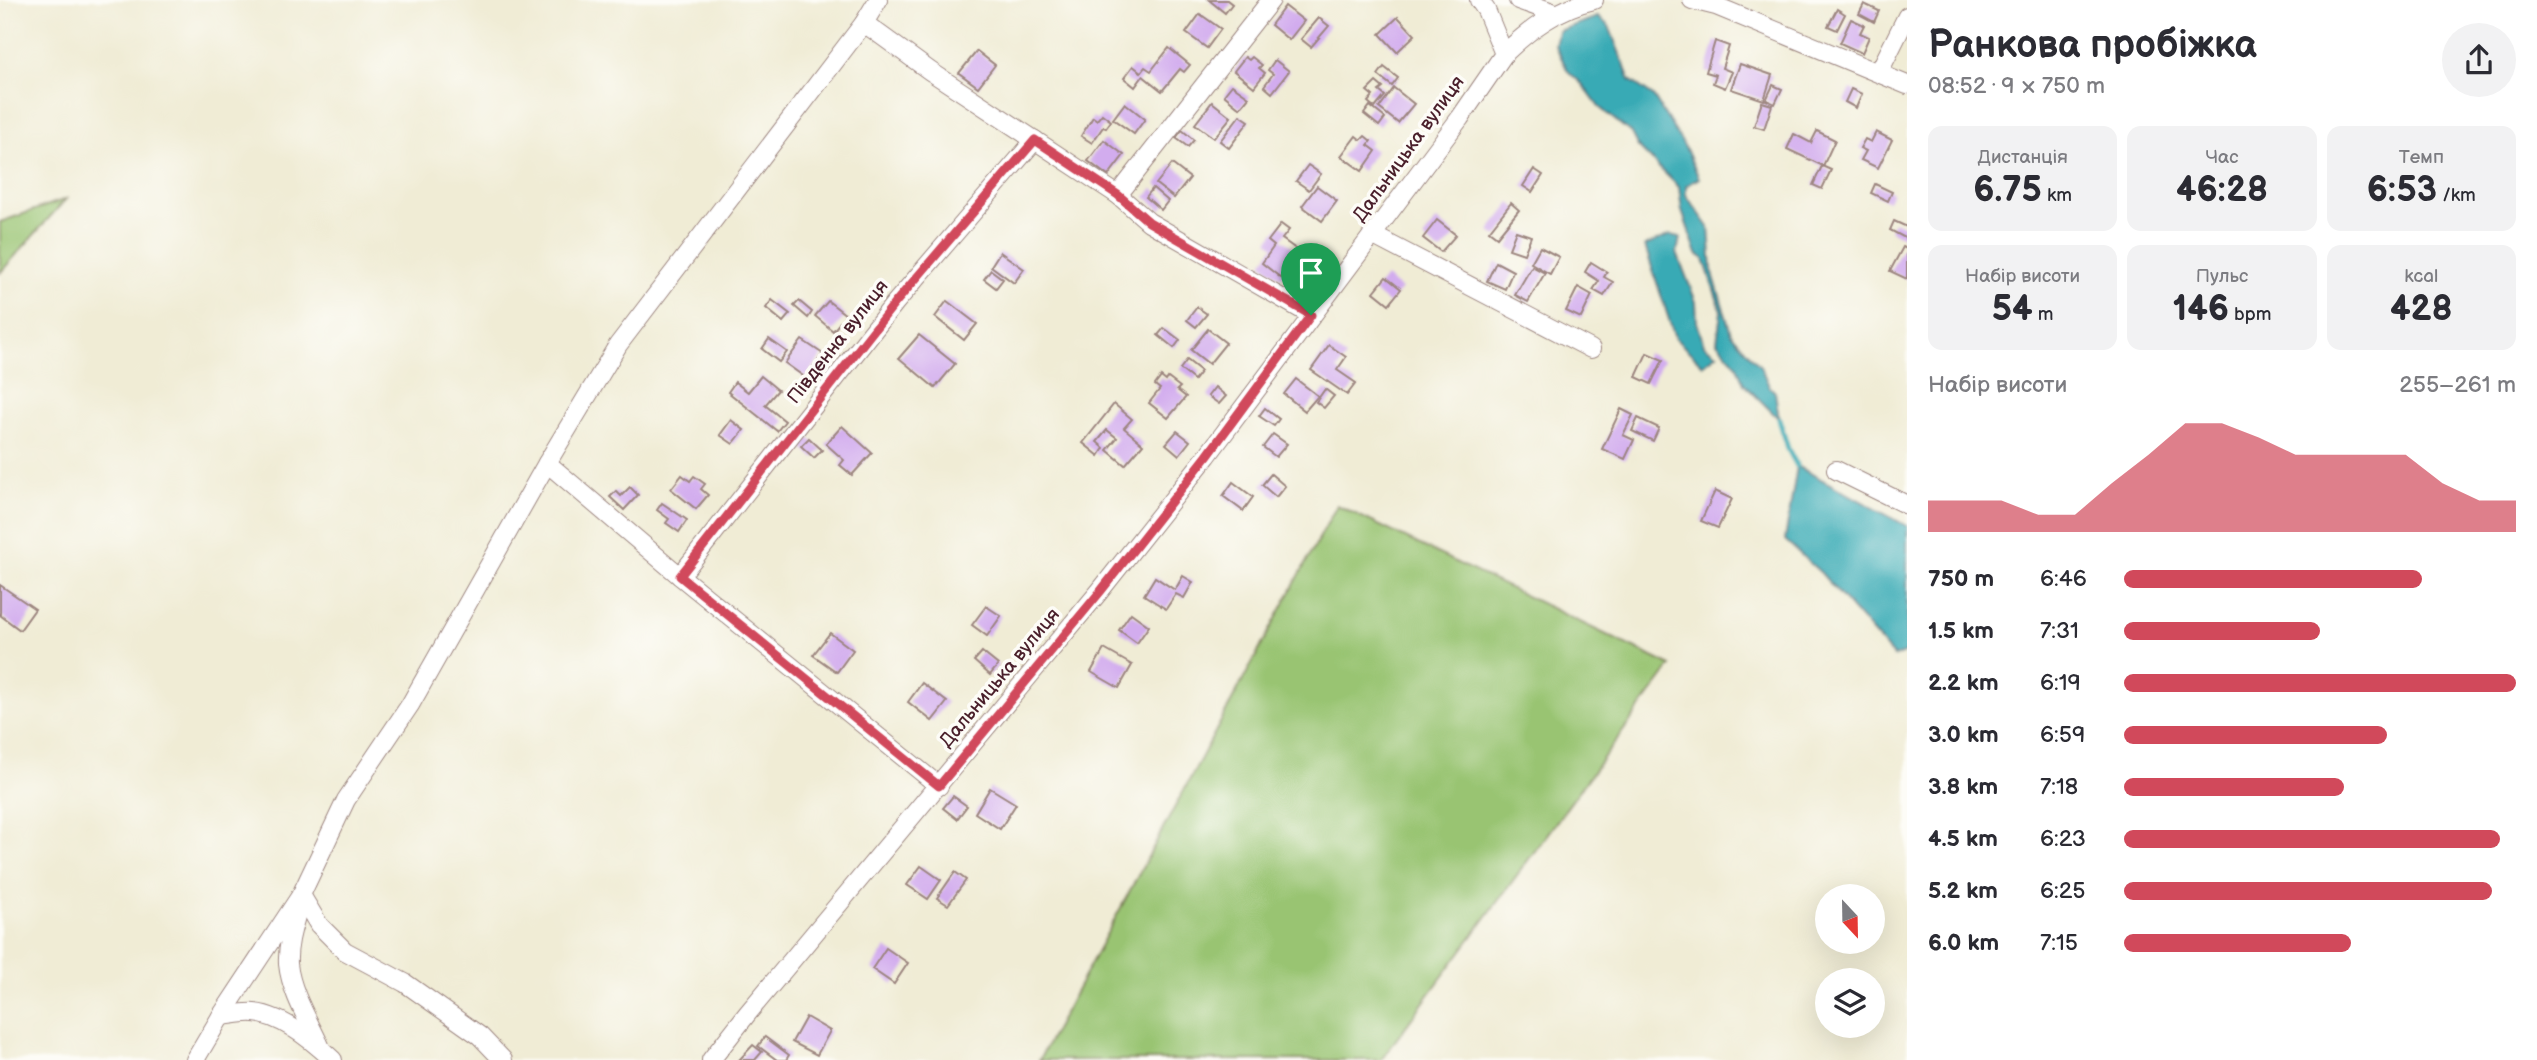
<!DOCTYPE html>
<html lang="uk">
<meta charset="utf-8">
<style>
:root{--surface:#fff;--page:#f2f2f3;--text:#2b2b33;--muted:#7c7c81;--accent:#d1495b}
body{margin:0;font-family:"Balsamiq Sans",sans-serif;background:var(--page);color:var(--text);height:100vh;display:flex;flex-direction:column;font-size:26px;white-space:nowrap}
*{box-sizing:border-box;margin:0}
p{font-size:23px;color:var(--muted)}
.icon{flex:none;width:38px;height:38px;fill:none;stroke:currentColor;stroke-width:2;stroke-linecap:round;stroke-linejoin:round}
.map{position:relative;flex:1;overflow:hidden}
.panel{display:flex;flex-direction:column;background:var(--surface);width:630px}
.panel>*{flex:none}
.needle{width:46px;rotate:158deg}
.fabs{position:absolute;left:1815px;top:884px;display:grid;gap:14px}
.fabs a{display:grid;place-items:center;width:70px;height:70px;border-radius:50%;background:var(--surface);box-shadow:0 7px 28px #0002;font-size:35px}
.pin{position:absolute;display:grid;place-items:center;width:60px;height:60px;color:#fff;margin:-72px -30px;border-radius:50% 50% 50% 0;rotate:-45deg;box-shadow:0 0 7px #0007}
.pin .icon{rotate:45deg}
.round{display:grid;place-items:center;flex:none;width:74px;height:74px;border-radius:37px;background:var(--page)}
.summary{display:flex;align-items:center;justify-content:space-between;height:119px;padding:0 21px}
h1{font-size:38px;font-weight:700;line-height:52px}
.stats{display:grid;grid-template-columns:repeat(3,1fr);gap:10px;height:119px;padding:7px 21px}
.stats div{display:grid;align-content:center;border-radius:14px;background:var(--page);text-align:center}
.stats b{font-size:35px;font-weight:700}
.stats small{font-size:19px;font-weight:400}
.stats p{font-size:19px}
.chart{height:196px;padding:14px 21px}
.chart p{display:flex;justify-content:space-between}
.chart svg{width:100%;height:126px;margin-top:7px;fill:var(--accent);opacity:.7}
ul{padding:0 21px;list-style:none;font-size:23px}
li{display:grid;grid-template-columns:112px 84px 1fr;align-items:center;height:52px}
li i{height:18px;border-radius:9px;background:var(--accent)}
main{display:flex;flex:1;min-height:0}
.map>svg:first-child{display:block}
</style>
<main>
<div class="map">
<svg width="1907" height="1060" viewBox="0 0 1907 1060">
<rect width="100%" height="100%" fill="#fdfcf7"/>
<filter id="ink" filterUnits="userSpaceOnUse"><feTurbulence type="fractalNoise" baseFrequency=".0143" numOctaves="2"/><feDisplacementMap in="SourceGraphic" scale="14" xChannelSelector="R" yChannelSelector="G"/><feConvolveMatrix kernelMatrix="1 2 1 2 8 2 1 2 1" color-interpolation-filters="sRGB"/></filter>
<filter id="wash" filterUnits="userSpaceOnUse"><feTurbulence type="fractalNoise" baseFrequency=".00686" numOctaves="4" result="noise"/><feDisplacementMap in="SourceGraphic" scale="28" xChannelSelector="R" yChannelSelector="G"/><feGaussianBlur stdDeviation="1.57" result="paint"/><feColorMatrix in="noise" values="0 0 0 0 0 0 0 0 0 0 0 0 0 0 0 0 0 1.4 0 .05"/><feComposite in="paint" operator="in"/></filter>
<g filter="url(#wash)">
<rect width="100%" height="100%" fill="#f0ecd5"/>
<g fill="#99c472" stroke="#72724e" stroke-width="2">
<path d="M 66,199 L 0,273 L 0,222 Z"/>
<path d="M 1337,505 L 1671,666 L 1381,1060 L 1039,1060 Z"/>
</g>
<g fill="#39aab5" stroke="#426470" stroke-width="2">
<path d="M 1598,17 L 1609,26 L 1630,80 L 1653,96 L 1686,149 L 1699,178 L 1686,186 L 1686,195 L 1709,227 L 1712,270 L 1731,333 L 1760,366 L 1769,386 L 1775,392 L 1779,419 L 1744,384 L 1736,364 L 1717,342 L 1721,311 L 1704,259 L 1697,254 L 1682,211 L 1679,187 L 1638,147 L 1631,133 L 1599,107 L 1582,84 L 1568,71 L 1555,45 L 1558,31 Z"/>
<path d="M 1670,235 L 1680,237 L 1677,253 L 1696,302 L 1697,322 L 1704,345 L 1717,354 L 1703,365 L 1675,338 L 1645,246 Z"/>
<path d="M 1797,466 L 1907,526 L 1907,652 L 1894,657 L 1821,573 L 1785,540 Z"/>
</g>
<g fill="none" stroke-linecap="round" stroke-linejoin="round">
<path stroke="#39aab5" stroke-width="5" d="M 1779,419 L 1788,449 L 1797,466"/>
</g>
<g id="blocks">
<g fill="#d2acee">
<path d="M 1209,0 L 1227,0 L 1232,4 L 1225,13 Z"/>
<path d="M 1864,4 L 1879,11 L 1874,22 L 1859,14 Z"/>
<path d="M 1285,6 L 1304,21 L 1289,40 L 1271,25 Z"/>
<path d="M 1837,9 L 1845,14 L 1837,30 L 1828,26 Z"/>
<path d="M 1200,14 L 1221,29 L 1207,48 L 1186,33 Z"/>
<path d="M 1398,17 L 1415,35 L 1397,52 L 1380,34 Z"/>
<path d="M 1319,18 L 1329,26 L 1311,47 L 1301,39 Z"/>
<path d="M 1851,19 L 1864,25 L 1860,33 L 1869,37 L 1862,53 L 1840,43 Z"/>
<path d="M 1715,41 L 1729,46 L 1722,68 L 1732,72 L 1725,88 L 1713,83 L 1716,75 L 1706,72 Z"/>
<path d="M 1169,48 L 1190,65 L 1184,72 L 1180,69 L 1162,91 L 1143,76 L 1135,87 L 1124,78 L 1133,66 L 1141,72 L 1145,67 L 1151,71 Z"/>
<path d="M 977,51 L 995,65 L 978,87 L 959,73 Z"/>
<path d="M 1245,57 L 1249,60 L 1252,57 L 1262,65 L 1259,68 L 1265,73 L 1254,87 L 1234,71 Z"/>
<path d="M 1275,60 L 1289,71 L 1272,93 L 1264,86 L 1273,74 L 1268,70 Z"/>
<path d="M 1740,64 L 1772,75 L 1764,100 L 1731,89 Z"/>
<path d="M 1384,67 L 1398,78 L 1392,86 L 1378,75 Z"/>
<path d="M 1376,82 L 1383,88 L 1379,91 L 1385,96 L 1375,108 L 1368,102 L 1373,96 L 1367,91 Z"/>
<path d="M 1232,85 L 1249,97 L 1240,108 L 1224,95 Z"/>
<path d="M 1773,85 L 1782,89 L 1775,104 L 1766,100 Z"/>
<path d="M 1394,88 L 1414,104 L 1398,123 L 1379,108 Z"/>
<path d="M 1851,89 L 1862,94 L 1856,108 L 1845,102 Z"/>
<path d="M 1212,102 L 1231,117 L 1214,138 L 1195,124 Z"/>
<path d="M 1762,102 L 1772,105 L 1764,129 L 1754,126 Z"/>
<path d="M 1125,103 L 1145,119 L 1134,134 L 1113,119 Z"/>
<path d="M 1370,106 L 1385,118 L 1379,126 L 1364,114 Z"/>
<path d="M 1102,114 L 1111,121 L 1106,128 L 1103,127 L 1092,143 L 1081,136 L 1093,117 L 1097,120 Z"/>
<path d="M 1240,115 L 1249,121 L 1229,148 L 1220,141 Z"/>
<path d="M 1182,130 L 1194,140 L 1188,147 L 1176,138 Z"/>
<path d="M 1817,131 L 1835,140 L 1823,166 L 1787,149 L 1794,134 L 1811,143 Z"/>
<path d="M 1876,132 L 1892,140 L 1878,168 L 1861,160 L 1866,151 L 1860,148 L 1865,139 L 1871,142 Z"/>
<path d="M 1356,136 L 1361,140 L 1365,136 L 1371,141 L 1368,145 L 1376,151 L 1362,171 L 1341,156 Z"/>
<path d="M 1104,140 L 1124,155 L 1108,176 L 1088,161 Z"/>
<path d="M 1172,164 L 1190,178 L 1174,198 L 1156,184 Z"/>
<path d="M 1308,165 L 1321,174 L 1309,190 L 1296,181 Z"/>
<path d="M 1822,166 L 1831,170 L 1822,189 L 1813,185 Z"/>
<path d="M 1534,169 L 1543,175 L 1532,192 L 1523,186 Z"/>
<path d="M 1875,184 L 1892,192 L 1888,201 L 1871,193 Z"/>
<path d="M 1317,186 L 1337,201 L 1322,221 L 1302,206 Z"/>
<path d="M 1153,188 L 1168,201 L 1161,210 L 1146,197 Z"/>
<path d="M 1511,203 L 1519,210 L 1497,237 L 1489,231 Z"/>
<path d="M 1437,220 L 1456,235 L 1441,252 L 1423,238 Z"/>
<path d="M 1894,221 L 1907,227 L 1907,239 L 1890,230 Z"/>
<path d="M 1281,224 L 1289,230 L 1282,239 L 1300,252 L 1281,278 L 1262,263 L 1274,246 L 1268,241 Z"/>
<path d="M 1516,231 L 1531,236 L 1524,254 L 1509,249 Z"/>
<path d="M 1540,247 L 1559,257 L 1550,274 L 1531,263 Z"/>
<path d="M 1903,247 L 1907,249 L 1907,279 L 1890,271 Z"/>
<path d="M 1000,252 L 1024,269 L 1014,283 L 991,266 Z"/>
<path d="M 1496,262 L 1513,271 L 1505,289 L 1487,281 Z"/>
<path d="M 1591,262 L 1607,272 L 1604,277 L 1613,282 L 1604,296 L 1593,290 L 1599,281 L 1585,272 Z"/>
<path d="M 1532,266 L 1545,273 L 1528,302 L 1515,295 Z"/>
<path d="M 991,270 L 1003,279 L 996,288 L 984,279 Z"/>
<path d="M 1386,277 L 1401,289 L 1389,304 L 1374,292 Z"/>
<path d="M 1578,287 L 1592,295 L 1581,318 L 1566,311 Z"/>
<path d="M 772,300 L 790,314 L 783,322 L 766,308 Z"/>
<path d="M 799,301 L 812,312 L 808,318 L 794,306 Z"/>
<path d="M 828,301 L 846,315 L 833,331 L 815,316 Z"/>
<path d="M 947,301 L 977,324 L 964,340 L 935,317 Z"/>
<path d="M 1197,307 L 1207,314 L 1196,327 L 1187,320 Z"/>
<path d="M 1164,328 L 1180,340 L 1174,348 L 1158,335 Z"/>
<path d="M 1208,329 L 1226,343 L 1209,364 L 1191,350 Z"/>
<path d="M 919,335 L 955,364 L 935,388 L 899,358 Z"/>
<path d="M 769,339 L 787,352 L 779,362 L 762,349 Z"/>
<path d="M 802,340 L 823,354 L 806,378 L 785,363 Z"/>
<path d="M 1329,345 L 1346,357 L 1337,370 L 1356,383 L 1347,395 L 1311,370 Z"/>
<path d="M 1647,353 L 1663,360 L 1651,384 L 1636,377 Z"/>
<path d="M 1187,360 L 1201,371 L 1194,380 L 1180,369 Z"/>
<path d="M 761,376 L 778,390 L 765,405 L 785,421 L 777,431 L 728,392 L 735,382 L 748,392 Z"/>
<path d="M 1161,377 L 1166,381 L 1168,378 L 1180,387 L 1177,390 L 1186,397 L 1168,418 L 1149,403 L 1160,389 L 1155,385 Z"/>
<path d="M 1296,379 L 1318,396 L 1305,411 L 1284,394 Z"/>
<path d="M 1215,387 L 1226,396 L 1219,404 L 1208,396 Z"/>
<path d="M 1325,389 L 1334,396 L 1324,408 L 1316,402 Z"/>
<path d="M 1114,404 L 1132,419 L 1124,428 L 1143,444 L 1125,465 L 1107,450 L 1117,438 L 1107,430 L 1097,442 L 1104,448 L 1099,456 L 1083,443 Z"/>
<path d="M 1265,408 L 1279,419 L 1274,426 L 1259,416 Z"/>
<path d="M 1621,409 L 1633,415 L 1623,435 L 1634,440 L 1625,459 L 1602,449 Z"/>
<path d="M 1638,418 L 1659,428 L 1653,441 L 1632,431 Z"/>
<path d="M 731,420 L 744,430 L 733,444 L 720,435 Z"/>
<path d="M 842,426 L 872,453 L 852,475 L 840,465 L 844,460 L 826,444 Z"/>
<path d="M 1177,431 L 1190,441 L 1179,455 L 1166,444 Z"/>
<path d="M 1273,434 L 1287,444 L 1276,457 L 1263,447 Z"/>
<path d="M 809,438 L 822,450 L 814,458 L 801,446 Z"/>
<path d="M 1271,474 L 1285,486 L 1276,497 L 1262,485 Z"/>
<path d="M 682,475 L 690,481 L 694,476 L 705,484 L 701,489 L 708,495 L 696,509 L 671,489 Z"/>
<path d="M 1233,482 L 1253,497 L 1243,511 L 1223,496 Z"/>
<path d="M 630,487 L 638,495 L 624,510 L 610,497 L 616,491 L 621,496 Z"/>
<path d="M 1715,491 L 1732,499 L 1718,528 L 1701,521 Z"/>
<path d="M 662,503 L 687,520 L 679,532 L 666,523 L 669,519 L 657,510 Z"/>
<path d="M 1183,576 L 1193,582 L 1184,598 L 1176,594 L 1166,609 L 1144,595 L 1155,577 L 1175,590 Z"/>
<path d="M 0,585 L 35,609 L 20,630 L 0,615 Z"/>
<path d="M 986,606 L 1001,616 L 987,636 L 972,625 Z"/>
<path d="M 1131,613 L 1149,626 L 1137,643 L 1119,630 Z"/>
<path d="M 830,633 L 853,650 L 837,672 L 813,655 Z"/>
<path d="M 1104,649 L 1132,665 L 1119,688 L 1091,672 Z"/>
<path d="M 982,652 L 998,665 L 990,675 L 974,661 Z"/>
<path d="M 922,683 L 947,702 L 932,721 L 908,702 Z"/>
<path d="M 990,788 L 1016,804 L 1000,829 L 975,813 Z"/>
<path d="M 953,796 L 967,806 L 957,819 L 943,808 Z"/>
<path d="M 921,866 L 941,880 L 928,899 L 907,885 Z"/>
<path d="M 955,872 L 966,880 L 948,905 L 937,898 Z"/>
<path d="M 886,948 L 908,963 L 894,984 L 872,969 Z"/>
<path d="M 806,1017 L 830,1031 L 817,1055 L 792,1042 Z"/>
<path d="M 765,1037 L 789,1055 L 786,1060 L 777,1060 L 758,1046 Z"/>
<path d="M 753,1045 L 762,1052 L 755,1060 L 739,1060 Z"/>
</g>
</g>
</g>
<g filter="url(#ink)">
<use href="#blocks" fill-opacity="0" stroke="#9d8680" stroke-width="2"/>
<g fill="none" stroke-linecap="round" stroke-linejoin="round">
<g stroke="#9d8680" stroke-width="20">
<g id="minor">
<path d="M 1518,0 L 1555,13"/>
<path d="M 1692,0 L 1716,6 L 1907,85"/>
<path d="M 864,23 L 930,71 L 1118,195 L 1149,222 L 1311,315"/>
<path d="M 1504,54 C 1530,29 1558,8 1594,0"/>
<path d="M 1879,72 L 1907,16"/>
<path d="M 1118,195 L 1271,0"/>
<path d="M 1372,235 L 1591,349"/>
<path d="M 547,463 L 680,576 L 939,786"/>
<path d="M 1836,470 L 1907,505"/>
<path d="M 680,576 L 895,303 L 1035,140"/>
<path d="M 301,895 L 319,925 L 345,951 L 405,983 L 480,1036 L 503,1060"/>
<path d="M 298,909 C 293,927 287,945 288,964 C 291,993 310,1023 321,1048"/>
<path d="M 221,1016 C 232,1015 244,1012 254,1013 C 283,1016 312,1040 333,1060"/>
<path d="M 195,1060 L 221,1016 L 301,895 L 346,800 L 410,705 L 547,463 L 618,345 L 864,23 L 878,0"/>
<path d="M 711,1060 L 747,1014 L 1099,592 L 1207,456 L 1460,118 L 1504,54 L 1486,10 L 1479,0"/>
</g>
</g>
<use href="#minor" stroke="#fff" stroke-width="18"/>
</g>
</g>
<g fill="none" stroke-linecap="round" stroke-linejoin="round" filter="url(#ink)">
<g stroke="#fff" stroke-width="14">
<path id="route" d="M 1035,140 L 1118,195 L 1149,222 L 1311,315 L 1207,456 L 1100,592 L 939,786 L 680,576 L 895,303 Z"/>
</g>
<use href="#route" stroke="#d1495b" stroke-width="9"/>
</g>
<g text-anchor="middle" dominant-baseline="central" stroke-width="7" stroke-linejoin="round" paint-order="stroke">
<g font-size="19" fill="#4a1f2b" stroke="#fdfcf7">
<text transform="translate(1409 149) rotate(-54)">Дальницька вулиця</text>
<text transform="translate(838 342) rotate(-52)">Південна вулиця</text>
<text transform="translate(1000 678) rotate(-50)">Дальницька вулиця</text>
</g>
</g>
</svg>
<div class="fabs">
<a><svg class="needle" viewBox="-14 -14 28 28"><path d="M0-13l5 13h-10z" fill="#e53935"/><path d="M0 13l5-13h-10z" fill="#7c7c81"/></svg></a>
<a><svg class="icon" aria-label="layers" viewBox="0 0 24 24"><path d="M12 4l9 5-9 5-9-5zM3 14l9 5 9-5"/></svg></a>
</div>
<div class="pin" style="left:1311px;top:315px;background:#1e9e55"><svg class="icon" aria-label="arrive" viewBox="0 0 24 24"><path d="M6 21V4h12l-3 4 3 4H6"/></svg></div>
</div>
<section class="panel">
<div class="summary"><div><h1>Ранкова пробіжка</h1><p>08:52 · 9 × 750 m</p></div><a class="round"><svg class="icon" aria-label="share" viewBox="0 0 24 24"><path d="M12 15V3M7 8l5-5 5 5M5 13v7h14v-7"/></svg></a></div>
<div class="stats">
<div><p>Дистанція</p><b>6.75<small> km</small></b></div>
<div><p>Час</p><b>46:28</b></div>
<div><p>Темп</p><b>6:53<small> /km</small></b></div>
</div>
<div class="stats">
<div><p>Набір висоти</p><b>54<small> m</small></b></div>
<div><p>Пульс</p><b>146<small> bpm</small></b></div>
<div><p>kcal</p><b>428</b></div>
</div>
<div class="chart"><p><span>Набір висоти</span>255–261 m</p>
<svg viewBox="0 0 160 44" preserveAspectRatio="none"><path d="M0 44V33L10 33L20 33L30 38L40 38L50 27L60 17L70 6L80 6L90 11L100 17L110 17L120 17L130 17L140 27L150 33L160 33V44z"/></svg>
</div>
<ul>
<li><b>750 m</b>6:46<i style="width:76%"></i></li>
<li><b>1.5 km</b>7:31<i style="width:50%"></i></li>
<li><b>2.2 km</b>6:19<i style="width:100%"></i></li>
<li><b>3.0 km</b>6:59<i style="width:67%"></i></li>
<li><b>3.8 km</b>7:18<i style="width:56%"></i></li>
<li><b>4.5 km</b>6:23<i style="width:96%"></i></li>
<li><b>5.2 km</b>6:25<i style="width:94%"></i></li>
<li><b>6.0 km</b>7:15<i style="width:58%"></i></li>
</ul>
</section>
</main>
